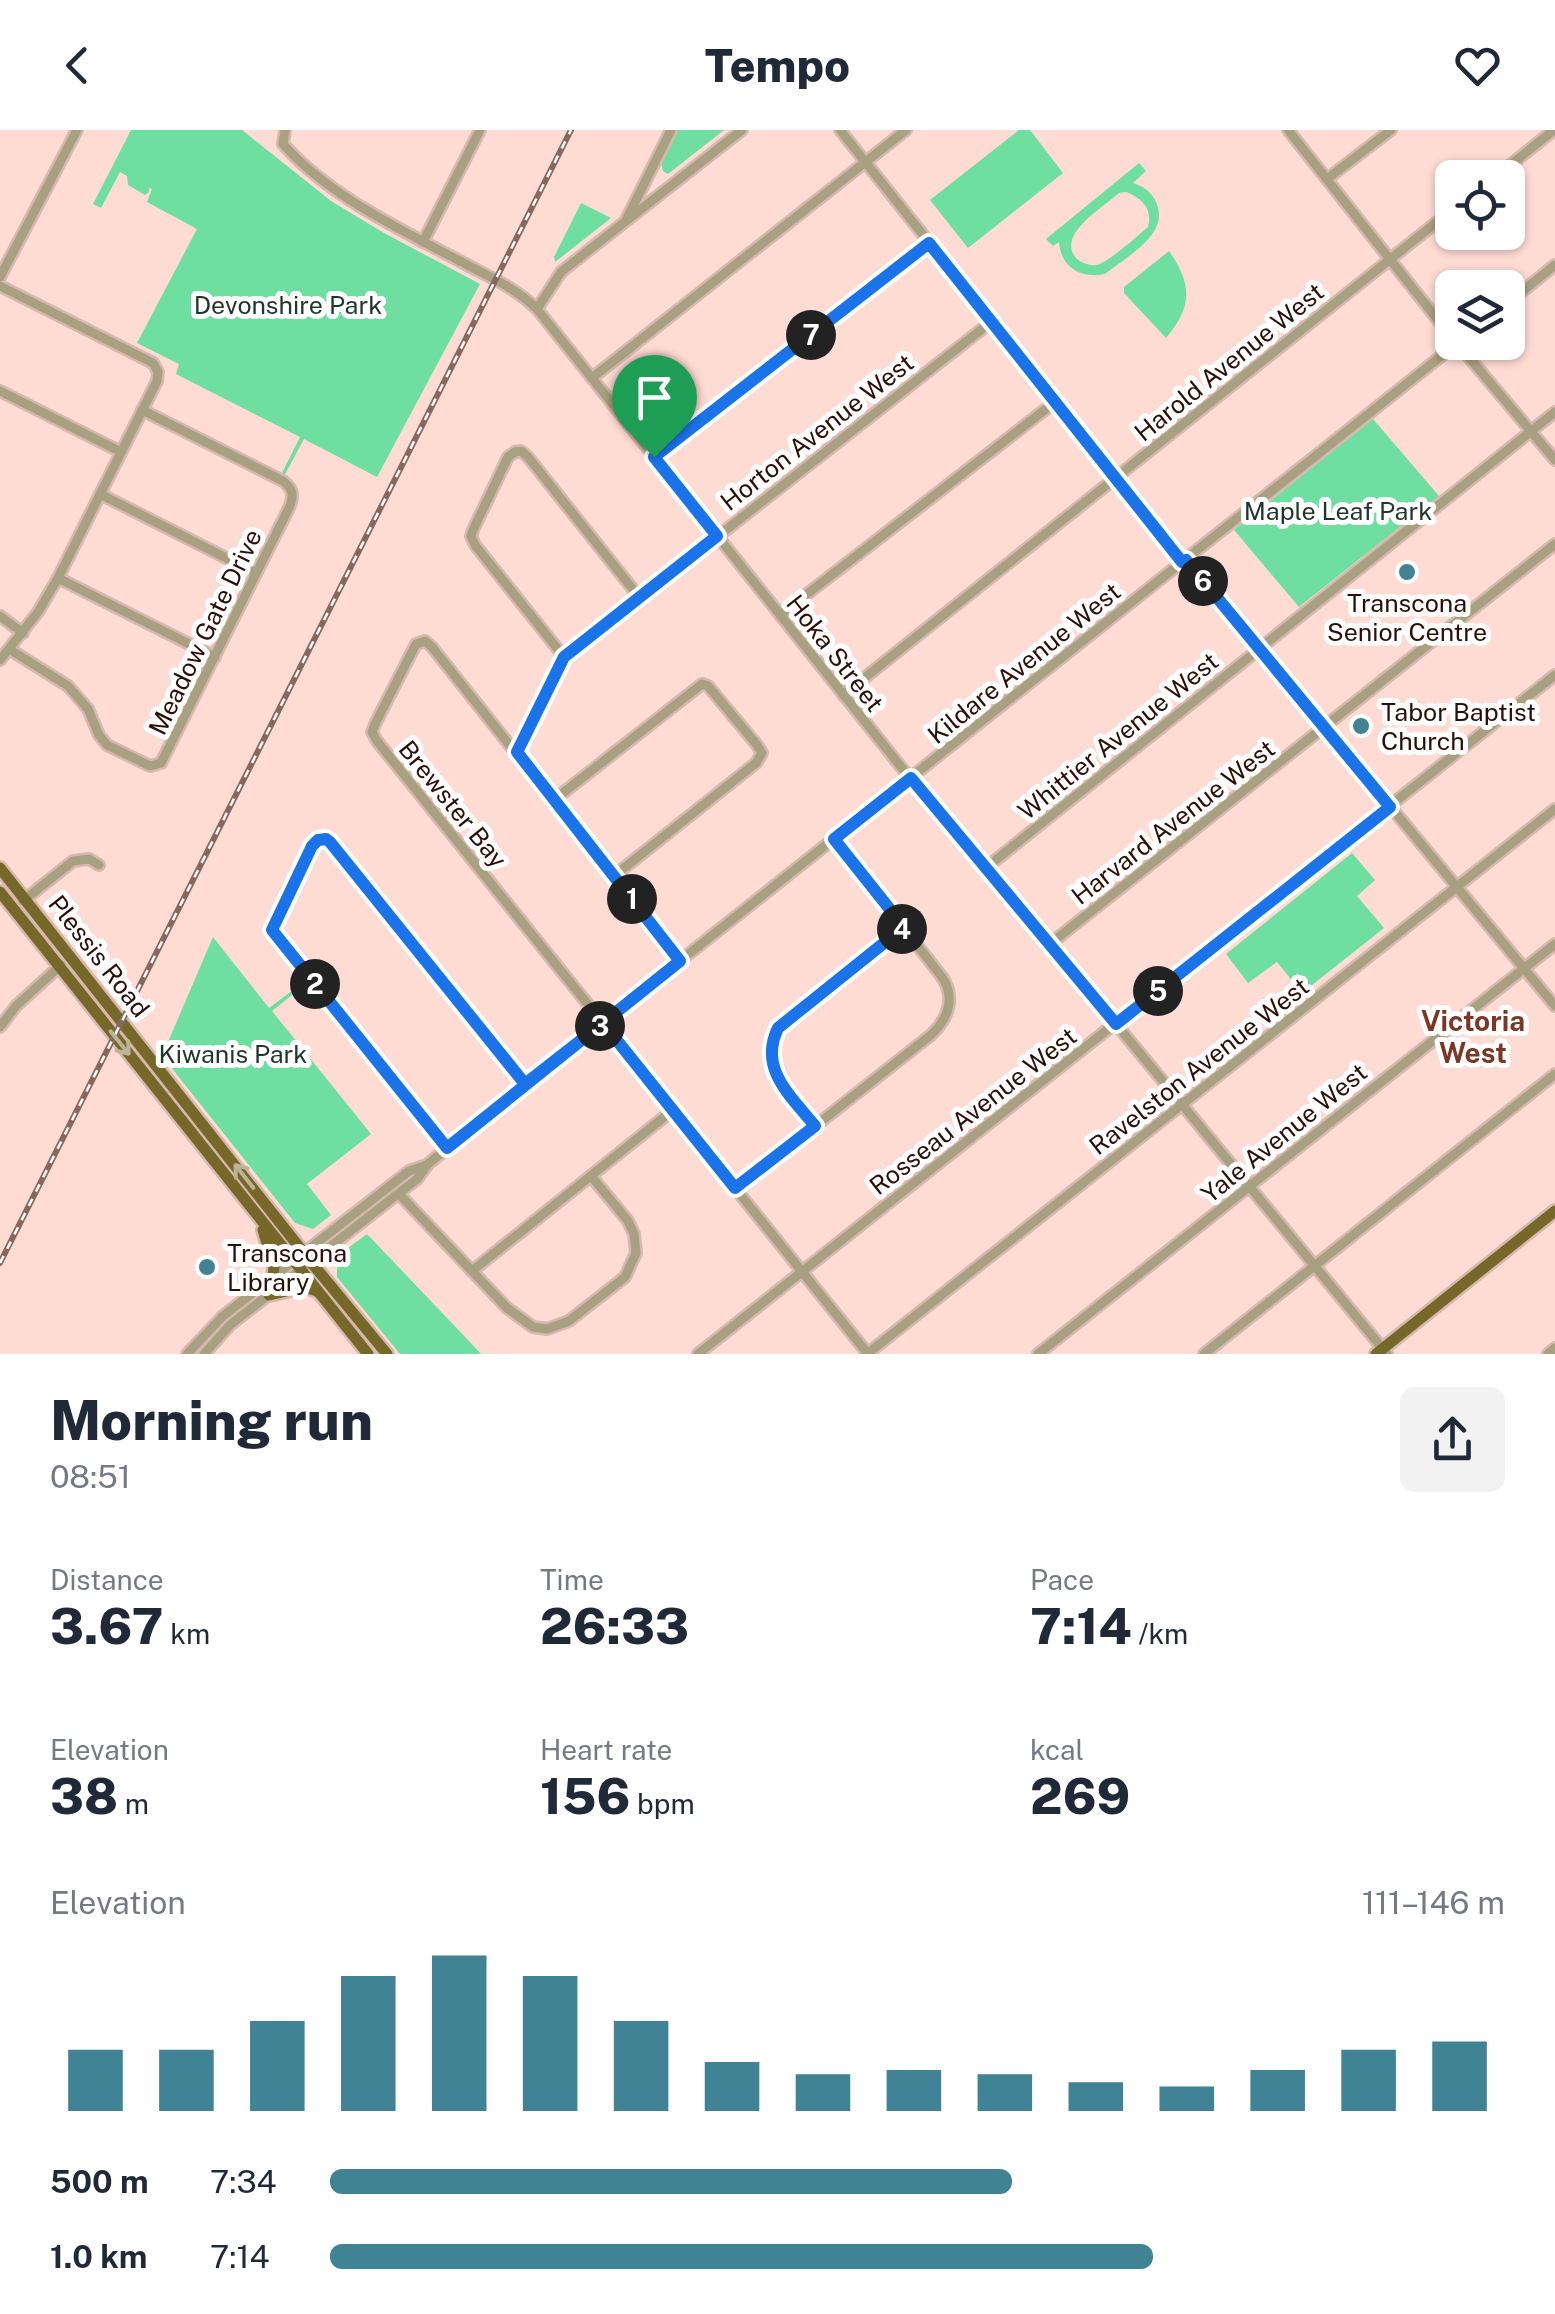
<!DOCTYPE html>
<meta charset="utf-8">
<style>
:root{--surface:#fff;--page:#f2f2f3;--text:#1f2937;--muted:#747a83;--accent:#408394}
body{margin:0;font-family:"Public Sans",sans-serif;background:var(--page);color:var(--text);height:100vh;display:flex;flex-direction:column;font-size:38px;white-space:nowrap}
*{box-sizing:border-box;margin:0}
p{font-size:32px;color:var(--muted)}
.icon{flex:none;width:55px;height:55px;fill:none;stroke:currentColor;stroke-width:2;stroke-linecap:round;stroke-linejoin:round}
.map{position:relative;height:1224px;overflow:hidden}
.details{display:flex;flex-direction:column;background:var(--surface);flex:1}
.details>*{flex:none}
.buttons{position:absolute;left:1435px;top:30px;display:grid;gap:20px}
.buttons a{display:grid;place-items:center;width:90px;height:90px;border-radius:15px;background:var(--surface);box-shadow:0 2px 8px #0004;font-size:50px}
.pin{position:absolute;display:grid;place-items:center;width:85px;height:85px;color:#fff;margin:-102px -42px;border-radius:50% 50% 50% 0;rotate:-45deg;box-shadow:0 0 10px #0007}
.pin .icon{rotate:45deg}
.km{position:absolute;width:50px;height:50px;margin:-25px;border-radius:50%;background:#222;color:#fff;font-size:28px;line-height:50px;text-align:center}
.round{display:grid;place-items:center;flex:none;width:105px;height:105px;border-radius:15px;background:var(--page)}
.overview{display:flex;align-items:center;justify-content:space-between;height:170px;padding:0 50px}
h1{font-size:55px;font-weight:800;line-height:75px}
.metrics{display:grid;grid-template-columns:repeat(3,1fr);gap:15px;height:170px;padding:10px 50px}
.metrics div{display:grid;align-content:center}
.metrics b{font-size:50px;font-weight:800}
.metrics small{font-size:28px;font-weight:400}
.metrics p{font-size:28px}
.chart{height:280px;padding:20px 50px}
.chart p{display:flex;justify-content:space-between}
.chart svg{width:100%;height:180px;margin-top:10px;stroke:var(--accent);stroke-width:6}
ul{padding:0 50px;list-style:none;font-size:32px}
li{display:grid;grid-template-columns:160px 120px 1fr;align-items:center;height:75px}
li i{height:25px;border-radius:12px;background:var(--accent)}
header{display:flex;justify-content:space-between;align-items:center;height:130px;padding:0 50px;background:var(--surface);font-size:45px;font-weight:800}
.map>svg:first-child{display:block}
</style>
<header><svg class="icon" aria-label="back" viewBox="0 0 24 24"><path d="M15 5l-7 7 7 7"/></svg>Tempo<svg class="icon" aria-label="heart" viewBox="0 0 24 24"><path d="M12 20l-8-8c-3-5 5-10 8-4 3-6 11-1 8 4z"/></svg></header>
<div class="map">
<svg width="1555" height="1224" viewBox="0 0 1555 1224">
<rect width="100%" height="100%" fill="#fedcd3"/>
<g fill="#6edfa0" fill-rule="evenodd">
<path d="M 131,0 L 242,0 L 331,71 L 384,103 L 480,154 L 377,347 L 304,309 L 284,346 L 281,345 L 300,307 L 176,244 L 179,234 L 137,213 L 197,99 L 147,72 L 152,59 L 149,58 L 149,62 L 145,65 L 128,55 L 127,46 L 120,42 L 101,78 L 93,74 Z"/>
<path d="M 677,0 L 724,0 L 668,44 L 663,41 L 661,33 Z"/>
<path d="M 1019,0 L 1030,0 L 1063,43 L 968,118 L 930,70 Z"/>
<path d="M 1139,33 L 1146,41 L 1133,53 C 1144,57 1151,61 1156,72 C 1171,104 1126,127 1105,144 C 1081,149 1061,138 1059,112 L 1053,116 L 1046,109 ZM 1126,62 C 1142,68 1153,79 1148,97 C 1136,107 1110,131 1097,135 C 1090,136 1081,133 1076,128 C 1056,104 1104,77 1119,63 Z"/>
<path d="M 581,73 L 611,88 L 555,132 L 554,127 Z"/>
<path d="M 1169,121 C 1193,155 1192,177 1166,208 L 1124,163 L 1124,157 Z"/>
<path d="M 1373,289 L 1439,366 L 1299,477 L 1234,400 Z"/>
<path d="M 1352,723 L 1375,750 L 1357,766 L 1384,798 L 1302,863 L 1277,832 L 1248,853 L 1226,824 Z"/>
<path d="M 213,807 L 269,878 L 305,851 L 307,853 L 272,881 L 371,1004 L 307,1054 L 331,1085 L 313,1099 L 295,1093 L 162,926 Z"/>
<path d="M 367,1104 L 468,1210 L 481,1224 L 400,1224 L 337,1147 C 336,1122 349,1118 367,1104 Z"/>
</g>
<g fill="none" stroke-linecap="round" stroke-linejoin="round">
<g stroke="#d8b7ae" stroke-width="14">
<g id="minor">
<path d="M 285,0 L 283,14 C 329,66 398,98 458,130 C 485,145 515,157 537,179 L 901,637 L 987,737 L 1387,1224"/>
<path d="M 840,0 L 1182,432"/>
<path d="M 1288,0 L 1452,208"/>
<path d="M 1494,48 L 1554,0"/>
<path d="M 1327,49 L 1391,0"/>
<path d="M 627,88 L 671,0"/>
<path d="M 423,112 L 480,0"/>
<path d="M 0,147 L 77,0"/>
<path d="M 0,156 L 153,233 L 158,242 L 157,251 L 58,448 L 38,482 L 0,530"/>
<path d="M 1508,173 L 1555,135"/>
<path d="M 537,179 L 561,142 L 742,0"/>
<path d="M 1456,212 L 1555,330"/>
<path d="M 592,248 L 906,0"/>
<path d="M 0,261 L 121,322"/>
<path d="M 654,327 L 929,113"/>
<path d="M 100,364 L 256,443"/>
<path d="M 1186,429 L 1555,876"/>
<path d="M 58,448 L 215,527"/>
<path d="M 780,485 L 1055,272"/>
<path d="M 0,486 L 23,503"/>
<path d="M 9,519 L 68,556 L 88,579 L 99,605 L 107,615 L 150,636 L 161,633 L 289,378 C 294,366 294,360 283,351 L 142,280"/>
<path d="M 564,527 L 475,415 L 471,406 L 473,400 L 508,327 L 515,322 L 521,321 L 528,327 L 639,467"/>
<path d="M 843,565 L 1452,80"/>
<path d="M 517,622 L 564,527 L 991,192"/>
<path d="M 554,670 L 702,554 L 708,556 L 757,615 L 762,623 L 756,633 L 614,746"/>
<path d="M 987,737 L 1555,282"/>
<path d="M 23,771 L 73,731 L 89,729 L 99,735"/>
<path d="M 1050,814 L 1555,414"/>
<path d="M 680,831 L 432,517 L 425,511 L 416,514 L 376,592 L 372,602 L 377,611 L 868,1224"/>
<path d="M 0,897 L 16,876 L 61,835"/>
<path d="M 815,996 C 789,963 748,928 788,889 L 904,797"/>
<path d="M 447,1018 L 272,800 L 312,716 L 319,710 L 326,709 L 331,713 L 525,954"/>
<path d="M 735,1059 L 931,905 C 948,889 956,868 942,847 L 834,709"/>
<path d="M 399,1064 L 507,1178 L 533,1197 L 547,1199 L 569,1191 L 625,1147 L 636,1123 L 634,1104 L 628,1091 L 591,1046"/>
<path d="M 472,1141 L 673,980"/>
<path d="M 187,1224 L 223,1186 L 409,1041 L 427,1035"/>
<path d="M 204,1224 L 230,1195 L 417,1049 L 428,1034 L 525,954 L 1459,212"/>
<path d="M 698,1224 L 1555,545"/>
<path d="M 867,1224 L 1555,679"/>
<path d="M 1038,1224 L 1555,814"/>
<path d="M 1204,1224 L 1555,944"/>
<path d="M 1548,1224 L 1555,1218"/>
</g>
</g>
<g stroke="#d8b7ae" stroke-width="16">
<g id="major">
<path d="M 0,738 L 311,1132 L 387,1224"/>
<path d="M 0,762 L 368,1224"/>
<path d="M 263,1100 L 274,1137 L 273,1146"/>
<path d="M 269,1165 L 305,1157 L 317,1161"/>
<path d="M 1376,1224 L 1555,1081"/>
</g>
</g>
<use href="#minor" stroke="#a8a181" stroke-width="9"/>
<use href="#major" stroke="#766828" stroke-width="11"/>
<g stroke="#86685f" stroke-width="6">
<path id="rail" d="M 0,1133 L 571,0"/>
</g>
<use href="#rail" stroke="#fff" stroke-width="2.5" stroke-dasharray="8" stroke-linecap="butt"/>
</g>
<defs><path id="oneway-shaft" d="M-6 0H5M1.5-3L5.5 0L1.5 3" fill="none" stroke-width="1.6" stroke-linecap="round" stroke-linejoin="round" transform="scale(2.5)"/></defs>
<g stroke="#bab494">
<use href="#oneway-shaft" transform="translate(120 913) rotate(51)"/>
<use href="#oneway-shaft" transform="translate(244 1046) rotate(-128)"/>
</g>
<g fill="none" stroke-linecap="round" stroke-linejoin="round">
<g stroke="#fff" stroke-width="20">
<path id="route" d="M 654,327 L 717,406 L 564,527 L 517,622 L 680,831 L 447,1018 L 272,800 L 312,716 L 318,710 L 326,709 L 330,712 L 525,954 L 603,893 L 735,1058 L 815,996 C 791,966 758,939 778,898 L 904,797 L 834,709 L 911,648 L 1116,894 L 1390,677 L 1186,430 L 1182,432 L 929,113 L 654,327"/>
</g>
<use href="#route" stroke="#1a73e8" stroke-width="12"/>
</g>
<g fill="#408394" stroke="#fff" stroke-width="4">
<circle cx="1407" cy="442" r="10"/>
<circle cx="1361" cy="596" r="10"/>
<circle cx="207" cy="1137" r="10"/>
</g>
<g text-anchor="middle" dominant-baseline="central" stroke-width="10" stroke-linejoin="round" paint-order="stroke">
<g font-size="25" fill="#1f3628" stroke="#fff">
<text x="288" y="175">Devonshire Park</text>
<text x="1338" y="381">Maple Leaf Park</text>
<text x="233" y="924">Kiwanis Park</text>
</g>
<g font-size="25" fill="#2b0f07" stroke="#fff">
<text transform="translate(1229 232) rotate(-39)">Harold Avenue West</text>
<text transform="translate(817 302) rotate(-38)">Horton Avenue West</text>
<text transform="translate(205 502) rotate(-64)">Meadow Gate Drive</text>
<text transform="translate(835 523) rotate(52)">Hoka Street</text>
<text transform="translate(1024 533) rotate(-39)">Kildare Avenue West</text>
<text transform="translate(1118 606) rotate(-39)">Whittier Avenue West</text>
<text transform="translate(453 674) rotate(51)">Brewster Bay</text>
<text transform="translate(1173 692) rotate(-38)">Harvard Avenue West</text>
<text transform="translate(99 826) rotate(52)">Plessis Road</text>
<text transform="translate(1199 936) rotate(-38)">Ravelston Avenue West</text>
<text transform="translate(973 981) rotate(-38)">Rosseau Avenue West</text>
<text transform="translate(1284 1003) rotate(-39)">Yale Avenue West</text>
</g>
<g font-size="25" fill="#2b0f07" stroke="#fff" text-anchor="start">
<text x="1407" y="473" text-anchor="middle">Transcona<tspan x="1407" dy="29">Senior Centre</tspan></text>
<text x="1381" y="582">Tabor Baptist<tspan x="1381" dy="29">Church</tspan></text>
<text x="227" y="1123">Transcona<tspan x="227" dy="29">Library</tspan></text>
</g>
<g font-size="28" font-weight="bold" fill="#7a3723" stroke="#fff">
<text x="1473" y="890">Victoria<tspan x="1473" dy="32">West</tspan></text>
</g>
</g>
</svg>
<div class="buttons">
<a><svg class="icon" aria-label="locate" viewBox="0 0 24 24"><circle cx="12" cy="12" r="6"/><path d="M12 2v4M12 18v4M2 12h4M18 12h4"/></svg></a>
<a><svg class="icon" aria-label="layers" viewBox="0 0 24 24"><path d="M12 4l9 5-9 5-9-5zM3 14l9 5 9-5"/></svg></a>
</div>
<div class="pin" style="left:654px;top:327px;background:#1e9e55"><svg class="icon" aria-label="arrive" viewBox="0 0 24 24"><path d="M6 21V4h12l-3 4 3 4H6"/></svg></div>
<b class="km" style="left:632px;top:769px">1</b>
<b class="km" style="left:315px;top:854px">2</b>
<b class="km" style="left:600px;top:896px">3</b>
<b class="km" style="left:902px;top:799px">4</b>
<b class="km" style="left:1158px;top:861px">5</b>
<b class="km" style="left:1203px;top:451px">6</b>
<b class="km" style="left:811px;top:205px">7</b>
</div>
<section class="details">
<div class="overview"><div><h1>Morning run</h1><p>08:51</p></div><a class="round"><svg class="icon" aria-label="share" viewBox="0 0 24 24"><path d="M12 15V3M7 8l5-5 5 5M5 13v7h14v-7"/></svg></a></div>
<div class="metrics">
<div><p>Distance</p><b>3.67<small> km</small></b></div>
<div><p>Time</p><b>26:33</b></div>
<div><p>Pace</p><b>7:14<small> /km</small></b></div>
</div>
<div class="metrics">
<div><p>Elevation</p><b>38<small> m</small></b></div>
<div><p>Heart rate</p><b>156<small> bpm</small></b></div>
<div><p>kcal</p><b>269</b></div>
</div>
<div class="chart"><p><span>Elevation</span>111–146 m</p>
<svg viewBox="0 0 160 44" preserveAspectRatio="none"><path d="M5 44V29M15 44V29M25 44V22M35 44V11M45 44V6M55 44V11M65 44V22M75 44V32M85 44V35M95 44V34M105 44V35M115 44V37M125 44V38M135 44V34M145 44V29M155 44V27"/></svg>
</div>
<ul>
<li><b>500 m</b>7:34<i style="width:58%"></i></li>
<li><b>1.0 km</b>7:14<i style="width:70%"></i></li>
</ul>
</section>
